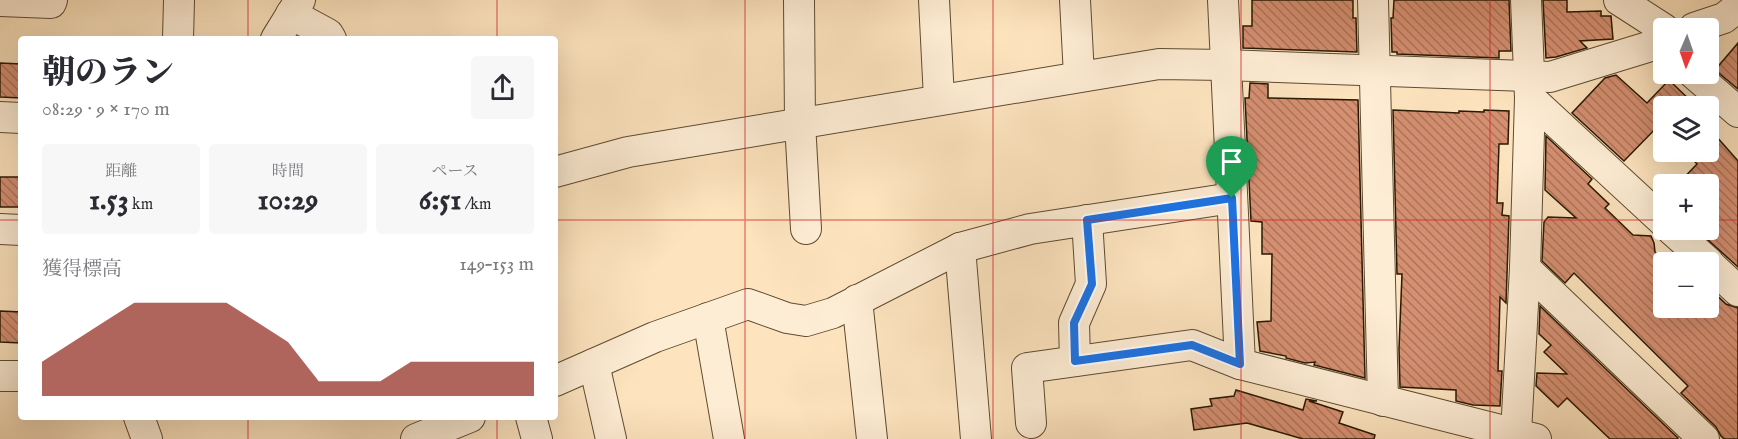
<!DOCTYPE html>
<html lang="ja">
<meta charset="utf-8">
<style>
:root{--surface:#fff;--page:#f7f7f7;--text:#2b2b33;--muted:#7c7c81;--accent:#8f2418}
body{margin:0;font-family:"IM FELL English","Noto Serif JP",serif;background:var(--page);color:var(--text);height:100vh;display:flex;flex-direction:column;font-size:22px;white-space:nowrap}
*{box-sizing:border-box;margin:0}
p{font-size:20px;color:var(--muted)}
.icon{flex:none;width:33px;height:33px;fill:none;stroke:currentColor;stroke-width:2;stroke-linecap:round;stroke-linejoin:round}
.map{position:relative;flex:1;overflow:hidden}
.panel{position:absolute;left:18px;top:36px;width:540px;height:384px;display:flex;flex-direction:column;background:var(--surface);border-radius:6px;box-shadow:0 6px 24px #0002}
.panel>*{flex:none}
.needle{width:39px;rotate:182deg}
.buttons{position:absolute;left:1653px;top:18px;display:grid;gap:12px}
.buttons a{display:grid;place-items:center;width:66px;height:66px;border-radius:6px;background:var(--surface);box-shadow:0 6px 24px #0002;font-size:30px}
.pin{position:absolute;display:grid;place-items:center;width:51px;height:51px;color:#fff;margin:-62px -26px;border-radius:50% 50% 50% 0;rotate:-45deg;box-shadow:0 0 6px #0007}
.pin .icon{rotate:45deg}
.round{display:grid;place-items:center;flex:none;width:63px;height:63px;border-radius:6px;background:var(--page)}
.headline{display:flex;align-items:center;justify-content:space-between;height:102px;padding:0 24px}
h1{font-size:33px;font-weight:800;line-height:45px}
.stats{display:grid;grid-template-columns:repeat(3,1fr);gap:9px;height:102px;padding:6px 24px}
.stats div{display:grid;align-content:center;border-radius:6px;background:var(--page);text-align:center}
.stats b{font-size:30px;font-weight:800}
.stats small{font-size:16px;font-weight:400}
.stats p{font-size:16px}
.chart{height:168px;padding:12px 24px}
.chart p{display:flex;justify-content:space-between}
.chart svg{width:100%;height:108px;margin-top:6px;fill:var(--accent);opacity:.7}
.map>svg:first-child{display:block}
</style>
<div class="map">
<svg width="1738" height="439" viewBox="0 0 1738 439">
<defs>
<pattern id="building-back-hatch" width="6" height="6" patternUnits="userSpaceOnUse" patternTransform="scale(1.5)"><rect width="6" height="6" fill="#d58f71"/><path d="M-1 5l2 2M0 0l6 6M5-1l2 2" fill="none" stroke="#ad745b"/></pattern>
</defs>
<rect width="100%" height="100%" fill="#fde4bf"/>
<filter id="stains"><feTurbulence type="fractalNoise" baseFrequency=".00333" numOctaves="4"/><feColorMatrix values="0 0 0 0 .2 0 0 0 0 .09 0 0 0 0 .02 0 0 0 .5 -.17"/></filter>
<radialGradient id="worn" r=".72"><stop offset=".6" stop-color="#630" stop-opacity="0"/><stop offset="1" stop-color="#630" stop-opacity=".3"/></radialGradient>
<g fill="url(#building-back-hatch)" stroke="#291802" stroke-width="1.5">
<path d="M 1252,0 L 1353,0 L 1353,18 L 1356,18 L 1357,52 L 1243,48 L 1243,26 L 1252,26 Z"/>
<path d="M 1394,0 L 1509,0 L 1511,51 L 1499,51 L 1499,58 L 1397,54 L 1397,52 L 1392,52 L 1391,18 L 1393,18 Z"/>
<path d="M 1543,0 L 1567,0 L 1567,12 L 1601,11 L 1601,16 L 1611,16 L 1613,39 L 1580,41 L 1587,48 L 1556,57 L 1546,58 Z"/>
<path d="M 1738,43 L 1738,89 L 1715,70 Z"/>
<path d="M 0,63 L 21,64 L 21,98 L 0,97 Z"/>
<path d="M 1616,75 L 1647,103 L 1669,80 L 1696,106 L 1664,106 L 1664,120 L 1624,161 L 1572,113 L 1605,78 Z"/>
<path d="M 1250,83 L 1268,84 L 1268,98 L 1358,100 L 1365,378 L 1314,365 L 1315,362 L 1305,363 L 1286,358 L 1286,356 L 1260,351 L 1257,322 L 1271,321 L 1272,254 L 1262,254 L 1262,222 L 1251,221 L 1245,98 L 1249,98 Z"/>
<path d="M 1393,110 L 1459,113 L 1459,111 L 1484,112 L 1484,110 L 1509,111 L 1508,144 L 1499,144 L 1497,203 L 1503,203 L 1502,215 L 1509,216 L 1506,303 L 1500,297 L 1498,371 L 1502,371 L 1500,406 L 1473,405 L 1456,401 L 1456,390 L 1400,387 L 1399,349 L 1402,274 L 1397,274 Z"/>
<path d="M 1708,127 L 1738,161 L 1738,267 L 1697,230 L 1708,230 L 1708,184 L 1678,184 L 1697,164 L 1686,152 L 1708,152 Z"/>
<path d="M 1546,136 L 1592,179 L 1588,184 L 1609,204 L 1605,208 L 1633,235 L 1651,236 L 1654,243 L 1655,252 L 1664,260 L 1664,308 L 1708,308 L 1708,287 L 1726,304 L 1738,308 L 1738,439 L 1724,439 L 1721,436 L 1716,427 L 1681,393 L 1688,386 L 1574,273 L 1565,283 L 1542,261 L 1544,222 L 1548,217 L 1576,218 L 1545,190 Z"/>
<rect x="0" y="177" width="21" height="30"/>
<path d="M 1540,306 L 1678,438 L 1677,439 L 1610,439 L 1567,398 L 1558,407 L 1536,386 L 1537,373 L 1567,374 L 1544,352 L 1551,345 L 1539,334 Z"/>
<path d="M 0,311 L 21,312 L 21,343 L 0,342 Z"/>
<path d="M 1236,390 L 1303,410 L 1306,399 L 1317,401 L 1309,401 L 1343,412 L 1339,423 L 1375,435 L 1374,439 L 1303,439 L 1247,423 L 1194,430 L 1191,409 L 1212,406 L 1210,399 L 1234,396 Z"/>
</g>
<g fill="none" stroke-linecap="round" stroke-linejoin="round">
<g stroke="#5e4b31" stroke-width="32">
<g id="minor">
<path d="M 799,0 L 800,123 L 806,229"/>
<path d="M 934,0 L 939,99"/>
<path d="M 1075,0 L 1079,76"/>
<path d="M 1223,0 L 1240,364"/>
<path d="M 1373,0 L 1383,401"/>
<path d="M 1619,0 L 1664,29"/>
<path d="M 0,1 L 51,3 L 52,0"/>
<path d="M 291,14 L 328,34 L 331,39"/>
<path d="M 1694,28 L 1724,18 L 1738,7"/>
<path d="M 178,39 L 179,0"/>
<path d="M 276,39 L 300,0"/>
<path d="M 1694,74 L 1738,112"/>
<path d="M 1530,98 L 1664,222"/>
<path d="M 0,117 L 21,118"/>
<path d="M 555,172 L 628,152 L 1159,64 L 1225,65 L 1550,77 L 1664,42"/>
<path d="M 0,229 L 21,230"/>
<path d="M 1672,230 L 1708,262"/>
<path d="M 960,248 L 976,439"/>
<path d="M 1708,263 L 1738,291"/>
<path d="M 1525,268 L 1704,439"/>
<path d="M 857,300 L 872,439"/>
<path d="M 708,318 L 729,439"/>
<path d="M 1075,361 L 1074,323 L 1091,284 L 1087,220"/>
<path d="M 594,364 L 611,439"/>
<path d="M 0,376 L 21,376"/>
<path d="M 555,381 L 655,337 L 748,304 L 787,318 L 806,321 L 833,313 L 960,248 L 1030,229 L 1232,198"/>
<path d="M 139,417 L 147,439"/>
<path d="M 531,417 L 537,439"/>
<path d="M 1031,423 L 1027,368 L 1192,345 L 1240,364 L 1536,439"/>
<path d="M 1516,433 L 1525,268 L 1530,98 L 1526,0"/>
<path d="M 416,439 L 470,417"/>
</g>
</g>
<use href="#minor" stroke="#feedd5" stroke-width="30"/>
</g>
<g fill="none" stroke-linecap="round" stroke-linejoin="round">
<g stroke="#fff" stroke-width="12">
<path id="route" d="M 1232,198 L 1240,364 L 1192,345 L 1075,361 L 1074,323 L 1092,284 L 1087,220 Z"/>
</g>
<use href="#route" stroke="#1a73e8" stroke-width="8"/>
</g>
<path fill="none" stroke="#d62828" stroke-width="1.5" stroke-opacity="0.55" d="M 248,0 L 248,39M 497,0 L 497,39M 745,0 L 745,439M 993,0 L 993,439M 1241,0 L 1241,439M 1490,0 L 1490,439M 0,220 L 21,220M 555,220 L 1664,220M 1708,220 L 1738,220M 248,417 L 248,439M 497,417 L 497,439"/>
<rect width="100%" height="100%" filter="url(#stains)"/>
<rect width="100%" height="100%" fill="url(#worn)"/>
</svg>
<div class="buttons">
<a><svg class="needle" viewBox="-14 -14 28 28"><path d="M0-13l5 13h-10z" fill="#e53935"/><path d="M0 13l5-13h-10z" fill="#7c7c81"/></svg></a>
<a><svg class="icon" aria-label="layers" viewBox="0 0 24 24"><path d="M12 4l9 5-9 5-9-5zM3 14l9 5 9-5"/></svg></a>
<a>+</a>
<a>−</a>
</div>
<div class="pin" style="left:1232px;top:198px;background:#1e9e55"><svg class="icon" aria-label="arrive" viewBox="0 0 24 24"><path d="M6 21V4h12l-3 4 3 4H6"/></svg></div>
<section class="panel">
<div class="headline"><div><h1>朝のラン</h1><p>08:29 · 9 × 170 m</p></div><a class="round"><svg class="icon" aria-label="share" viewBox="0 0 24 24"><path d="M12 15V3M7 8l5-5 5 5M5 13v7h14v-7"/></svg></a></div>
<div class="stats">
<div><p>距離</p><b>1.53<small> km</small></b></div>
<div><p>時間</p><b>10:29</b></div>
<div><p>ペース</p><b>6:51<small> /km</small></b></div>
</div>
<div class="chart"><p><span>獲得標高</span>149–153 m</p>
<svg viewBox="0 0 160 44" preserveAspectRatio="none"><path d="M0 44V30L10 22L20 14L30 6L40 6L50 6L60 6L70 14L80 22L90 38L100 38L110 38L120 30L130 30L140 30L150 30L160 30V44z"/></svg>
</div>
</section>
</div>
